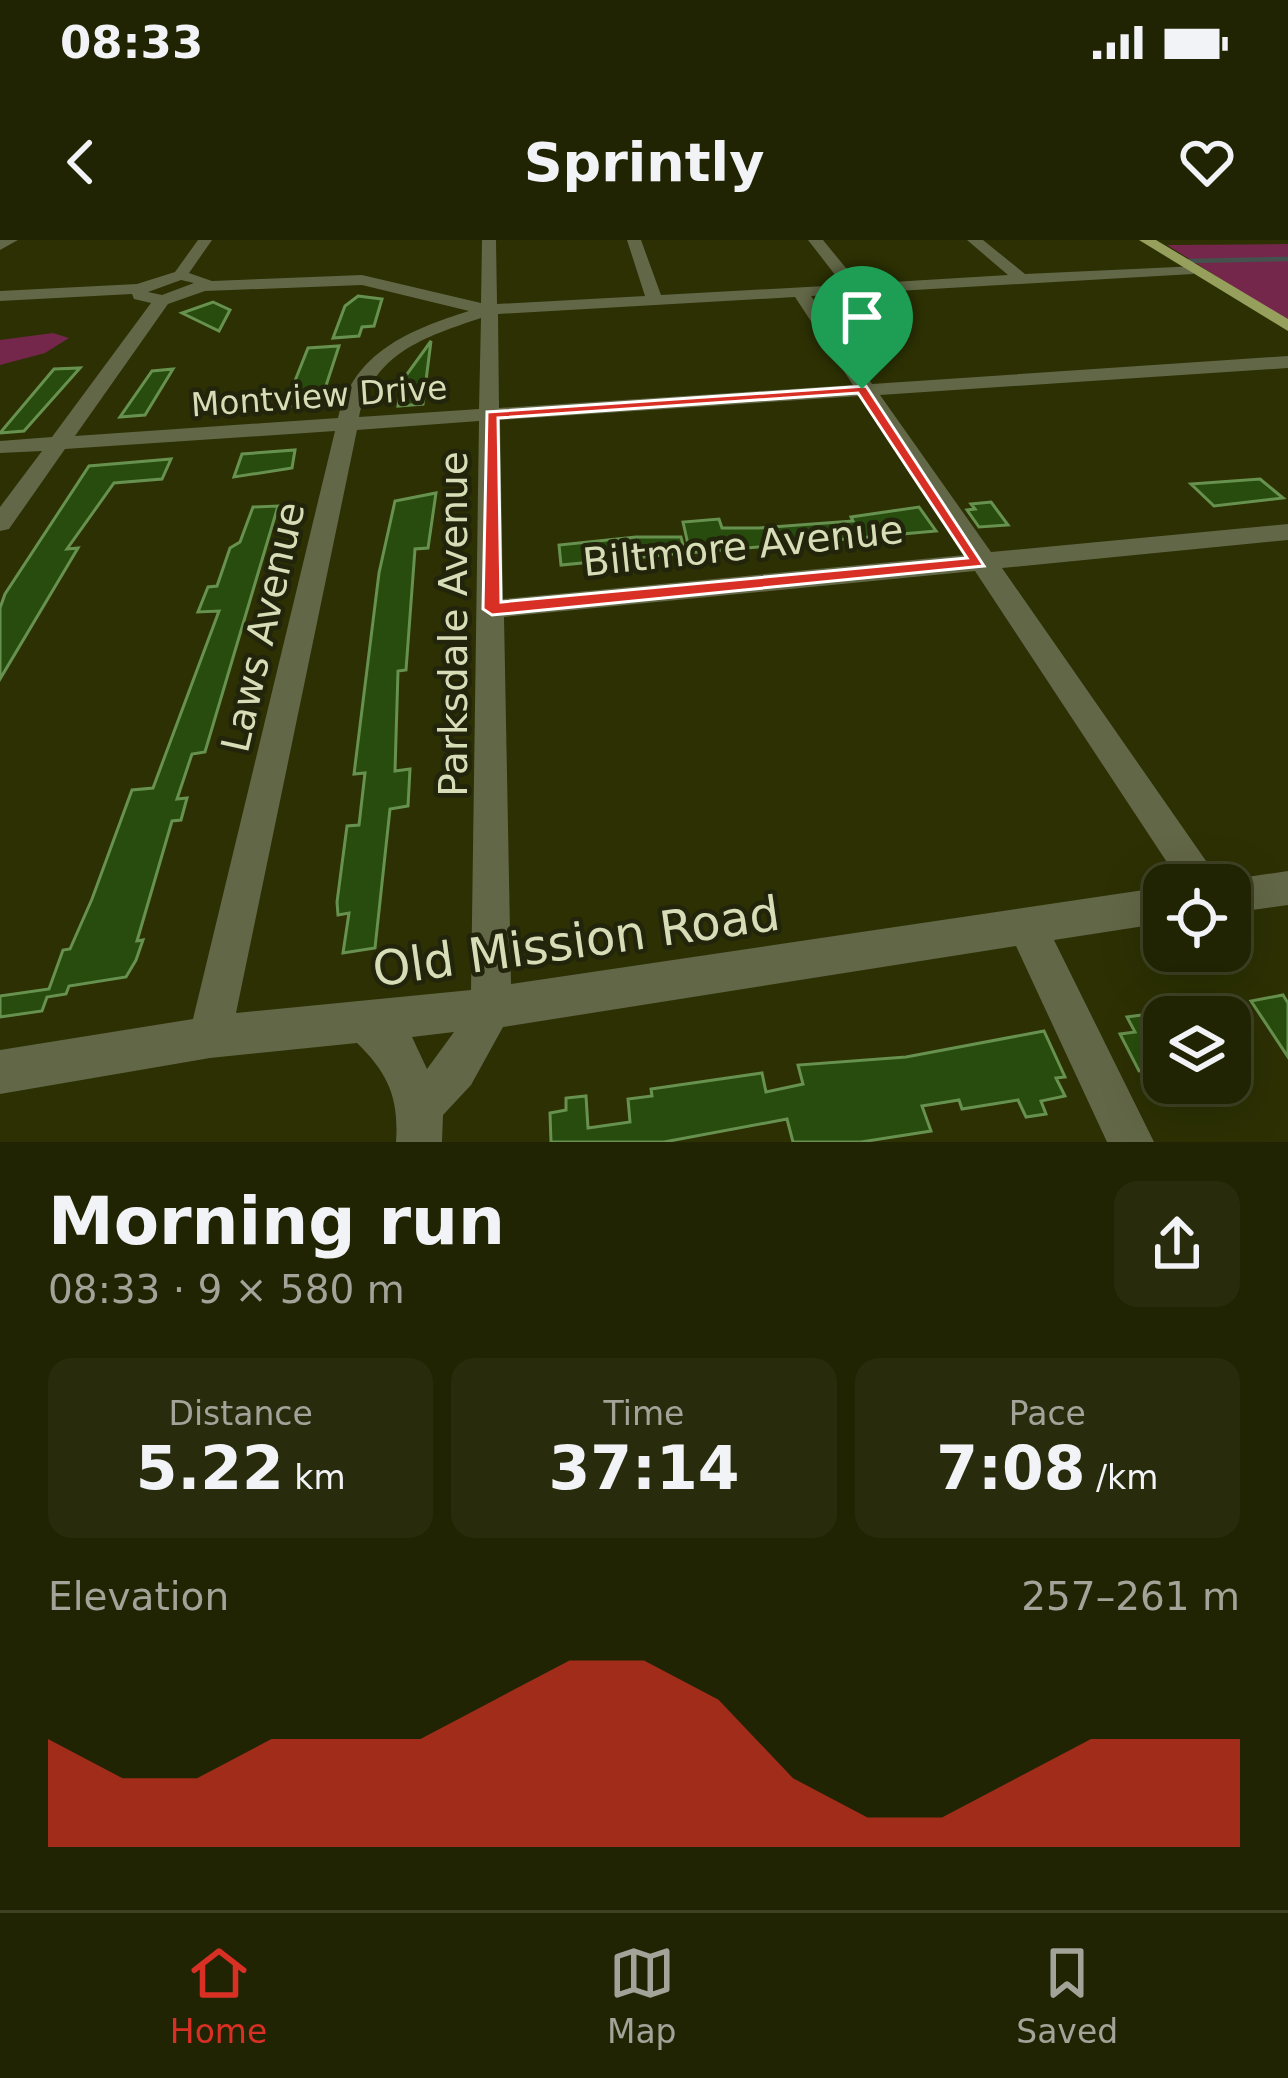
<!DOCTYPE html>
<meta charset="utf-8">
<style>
:root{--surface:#212402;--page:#292c0c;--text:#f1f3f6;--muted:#a2a499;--line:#3e4124;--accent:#d93025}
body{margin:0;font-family:"DejaVu Sans",sans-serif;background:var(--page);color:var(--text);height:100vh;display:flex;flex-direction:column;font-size:45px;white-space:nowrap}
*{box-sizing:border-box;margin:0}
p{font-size:39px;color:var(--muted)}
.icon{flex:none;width:66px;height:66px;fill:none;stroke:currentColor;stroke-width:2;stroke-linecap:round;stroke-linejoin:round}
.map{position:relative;height:902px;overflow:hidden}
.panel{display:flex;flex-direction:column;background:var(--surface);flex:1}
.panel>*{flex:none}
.controls{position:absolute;left:1143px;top:624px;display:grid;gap:24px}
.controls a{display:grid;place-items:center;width:108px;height:108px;border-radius:24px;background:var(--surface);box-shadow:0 12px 48px #0002,0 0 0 3px var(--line);font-size:60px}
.pin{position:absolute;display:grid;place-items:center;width:102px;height:102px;color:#fff;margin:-123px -51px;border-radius:50% 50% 50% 0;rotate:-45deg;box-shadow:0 0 12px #0007}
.pin .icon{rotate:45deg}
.round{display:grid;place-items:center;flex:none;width:126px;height:126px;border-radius:24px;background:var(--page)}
.summary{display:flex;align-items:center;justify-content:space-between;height:204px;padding:0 48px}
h1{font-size:66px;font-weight:700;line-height:90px}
.figures{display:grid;grid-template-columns:repeat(3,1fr);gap:18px;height:204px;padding:12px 48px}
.figures div{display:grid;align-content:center;border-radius:24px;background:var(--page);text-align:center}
.figures b{font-size:60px;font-weight:700}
.figures small{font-size:33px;font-weight:400}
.figures p{font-size:33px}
.chart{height:336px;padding:24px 48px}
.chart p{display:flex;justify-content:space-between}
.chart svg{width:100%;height:216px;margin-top:12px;fill:var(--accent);opacity:.7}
.status{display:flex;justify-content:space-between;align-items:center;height:84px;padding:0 60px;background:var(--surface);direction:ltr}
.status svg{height:33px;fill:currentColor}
header{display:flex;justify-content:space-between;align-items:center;height:156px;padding:0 48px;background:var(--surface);font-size:54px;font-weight:700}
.tab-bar{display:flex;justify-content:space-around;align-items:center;height:168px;border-top:3px solid var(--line);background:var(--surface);font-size:33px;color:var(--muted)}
.tab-bar a{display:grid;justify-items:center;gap:6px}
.tab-bar .on{color:var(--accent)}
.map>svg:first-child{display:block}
</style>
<div class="status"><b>08:33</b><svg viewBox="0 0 49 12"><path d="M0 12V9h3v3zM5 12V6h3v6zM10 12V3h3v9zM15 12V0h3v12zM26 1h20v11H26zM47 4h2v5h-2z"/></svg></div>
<header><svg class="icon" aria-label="back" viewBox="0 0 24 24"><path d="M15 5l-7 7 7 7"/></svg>Sprintly<svg class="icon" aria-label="heart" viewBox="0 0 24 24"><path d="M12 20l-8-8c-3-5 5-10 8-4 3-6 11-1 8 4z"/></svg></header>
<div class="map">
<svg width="1288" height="902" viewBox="0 0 1288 902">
<rect width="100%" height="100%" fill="#2c3003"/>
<g fill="#75274b">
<path d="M 1288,4 L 1288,81 L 1167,5 Z"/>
<path d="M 53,93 L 69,98 L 45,113 L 0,125 L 0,100 Z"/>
</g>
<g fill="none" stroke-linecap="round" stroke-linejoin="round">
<path stroke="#43524d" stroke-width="4.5" d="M 1189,21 L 1288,19"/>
</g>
<g fill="#284c0d" stroke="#67914e" stroke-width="3">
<path d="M 358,56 L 382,59 L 374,86 L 362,87 L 359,96 L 333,98 L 345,66 Z"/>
<path d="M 213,62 L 230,70 L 219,91 L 182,73 Z"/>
<path d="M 431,101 L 423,164 L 398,166 L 402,141 Z"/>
<path d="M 339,106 L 320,164 L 285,166 L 308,108 Z"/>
<path d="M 80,128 L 24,191 L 0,193 L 54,129 Z"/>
<path d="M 173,129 L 145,175 L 120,177 L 152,131 Z"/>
<path d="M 295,210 L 292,228 L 234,237 L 242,214 Z"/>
<path d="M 171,219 L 162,239 L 114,243 L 67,309 L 78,308 L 0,439 L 0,368 L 5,354 L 89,226 Z"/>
<path d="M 1260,239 L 1283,258 L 1214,266 L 1191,244 Z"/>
<path d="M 436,253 L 428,308 L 415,309 L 406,430 L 398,431 L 395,531 L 410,529 L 408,566 L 390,569 L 375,708 L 343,713 L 349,673 L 338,675 L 337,662 L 347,586 L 359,585 L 365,533 L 354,534 L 379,333 L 395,261 Z"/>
<path d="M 991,262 L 1008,285 L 979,287 L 967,270 L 975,269 L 971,264 Z"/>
<path d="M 278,266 L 205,512 L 192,514 L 177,559 L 187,558 L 181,580 L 172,581 L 137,701 L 143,700 L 136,720 L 126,737 L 69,746 L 66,754 L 47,757 L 42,771 L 0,777 L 0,756 L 49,749 L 63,710 L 70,709 L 92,659 L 132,550 L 153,548 L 219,371 L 198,372 L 208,347 L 217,346 L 230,308 L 240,302 L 253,267 Z"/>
<path d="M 919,267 L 936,291 L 690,313 L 683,282 L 719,279 L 722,288 L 759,288 L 853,281 L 851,277 Z"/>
<path d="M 636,297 L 681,297 L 685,313 L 561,325 L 559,305 Z"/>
<path d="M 1283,755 L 1288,763 L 1288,817 L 1251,761 Z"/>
<path d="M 1164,772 L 1164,828 L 1139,831 L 1120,794 L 1135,792 L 1127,777 Z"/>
<path d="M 1044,791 L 1065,837 L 1056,838 L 1065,856 L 1041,861 L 1046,874 L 1026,877 L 1018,860 L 962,869 L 959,860 L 922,866 L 931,891 L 861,902 L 793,902 L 787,879 L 664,902 L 551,902 L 550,873 L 566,870 L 566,858 L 586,856 L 588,888 L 630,882 L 628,859 L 652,856 L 651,849 L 762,833 L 766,852 L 803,844 L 798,825 L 906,817 Z"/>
</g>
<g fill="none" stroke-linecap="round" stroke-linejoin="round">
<g fill="#626747" fill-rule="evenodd">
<path d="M 0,0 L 18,0 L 0,10 Z"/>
<path d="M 198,0 L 212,0 L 189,33 L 212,41 L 362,35 L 481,63 L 482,0 L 496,0 L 497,64 L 645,56 L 627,0 L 641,0 L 661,55 L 843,45 L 808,0 L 823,0 L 859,44 L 1008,35 L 967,0 L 983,0 L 1025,34 L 1198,26 L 1193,34 L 811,56 L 872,144 L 1288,116 L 1288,128 L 880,155 L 991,312 L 1288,284 L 1288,300 L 1002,328 L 1220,641 L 1288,631 L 1288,665 L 1230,673 L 1230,645 L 1182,645 L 975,331 L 504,377 L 511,744 L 1164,647 L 1164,683 L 1054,700 L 1154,902 L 1107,902 L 1016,706 L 503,787 L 471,845 L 443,875 L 442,902 L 396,902 C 399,858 388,833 357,803 L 210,818 L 0,854 L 0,810 L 193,779 L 335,191 L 65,209 L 9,289 L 0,291 L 0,267 L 42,211 L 0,213 L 0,201 L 52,197 L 151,63 L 134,59 L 132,54 L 0,61 L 0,51 L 137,44 L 175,32 ZM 181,40 L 194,43 L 162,55 L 148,52 ZM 362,45 L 469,71 C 409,90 354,112 338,178 L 75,196 L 168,64 L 205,51 ZM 795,57 L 853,145 L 499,168 L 498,74 ZM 481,78 L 479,169 L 359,177 C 372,114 424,97 481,78 ZM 860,156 L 965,315 L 503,359 L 500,180 ZM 479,181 L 471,750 L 236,773 L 357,190 ZM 454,792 L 427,829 L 412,797 Z"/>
</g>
<path fill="#979f5d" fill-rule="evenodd" d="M 1139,0 L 1156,0 L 1288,79 L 1288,91 Z"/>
</g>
<path fill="#d93025" stroke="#fff" stroke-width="3" fill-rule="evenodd" d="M 866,146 L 984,326 L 492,375 L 483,369 L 487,172 ZM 858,153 L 967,318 L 501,362 L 498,178 Z"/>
<g text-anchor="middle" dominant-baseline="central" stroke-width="9" stroke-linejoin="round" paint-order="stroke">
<g font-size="33" fill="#d7ddb6" stroke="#22250b">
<text transform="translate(319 156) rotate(-4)">Montview Drive</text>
</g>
<g font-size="39" fill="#d7ddb6" stroke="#22250b">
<text transform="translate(743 306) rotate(-6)">Biltmore Avenue</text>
<text transform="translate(453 384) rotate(-90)">Parksdale Avenue</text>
<text transform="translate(263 387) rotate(-77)">Laws Avenue</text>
</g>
<g font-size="48" fill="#d7ddb6" stroke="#22250b">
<text transform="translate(576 701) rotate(-8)">Old Mission Road</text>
</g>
</g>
</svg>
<div class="controls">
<a><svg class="icon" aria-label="locate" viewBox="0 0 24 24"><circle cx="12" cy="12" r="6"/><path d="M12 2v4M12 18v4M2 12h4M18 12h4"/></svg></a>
<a><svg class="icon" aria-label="layers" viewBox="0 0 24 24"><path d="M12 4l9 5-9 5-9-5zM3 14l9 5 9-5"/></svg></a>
</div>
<div class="pin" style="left:862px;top:149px;background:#1e9e55"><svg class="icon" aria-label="arrive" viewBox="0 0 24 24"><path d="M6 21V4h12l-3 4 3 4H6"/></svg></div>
</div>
<section class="panel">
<div class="summary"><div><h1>Morning run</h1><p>08:33 · 9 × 580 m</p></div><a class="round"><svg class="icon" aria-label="share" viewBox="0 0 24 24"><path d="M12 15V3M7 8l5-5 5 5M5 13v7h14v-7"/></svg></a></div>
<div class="figures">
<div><p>Distance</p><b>5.22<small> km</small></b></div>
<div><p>Time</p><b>37:14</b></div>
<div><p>Pace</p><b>7:08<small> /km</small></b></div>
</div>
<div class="chart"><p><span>Elevation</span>257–261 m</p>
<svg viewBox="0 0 160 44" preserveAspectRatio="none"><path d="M0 44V22L10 30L20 30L30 22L40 22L50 22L60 14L70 6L80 6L90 14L100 30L110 38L120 38L130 30L140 22L150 22L160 22V44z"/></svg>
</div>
</section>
<nav class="tab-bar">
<a class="on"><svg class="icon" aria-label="home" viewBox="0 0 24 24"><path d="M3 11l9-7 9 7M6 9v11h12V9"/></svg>Home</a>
<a><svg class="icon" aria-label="map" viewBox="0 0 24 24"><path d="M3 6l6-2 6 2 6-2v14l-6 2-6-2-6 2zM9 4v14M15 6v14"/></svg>Map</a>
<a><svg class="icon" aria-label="saved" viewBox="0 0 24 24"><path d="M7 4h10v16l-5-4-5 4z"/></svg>Saved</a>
</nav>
